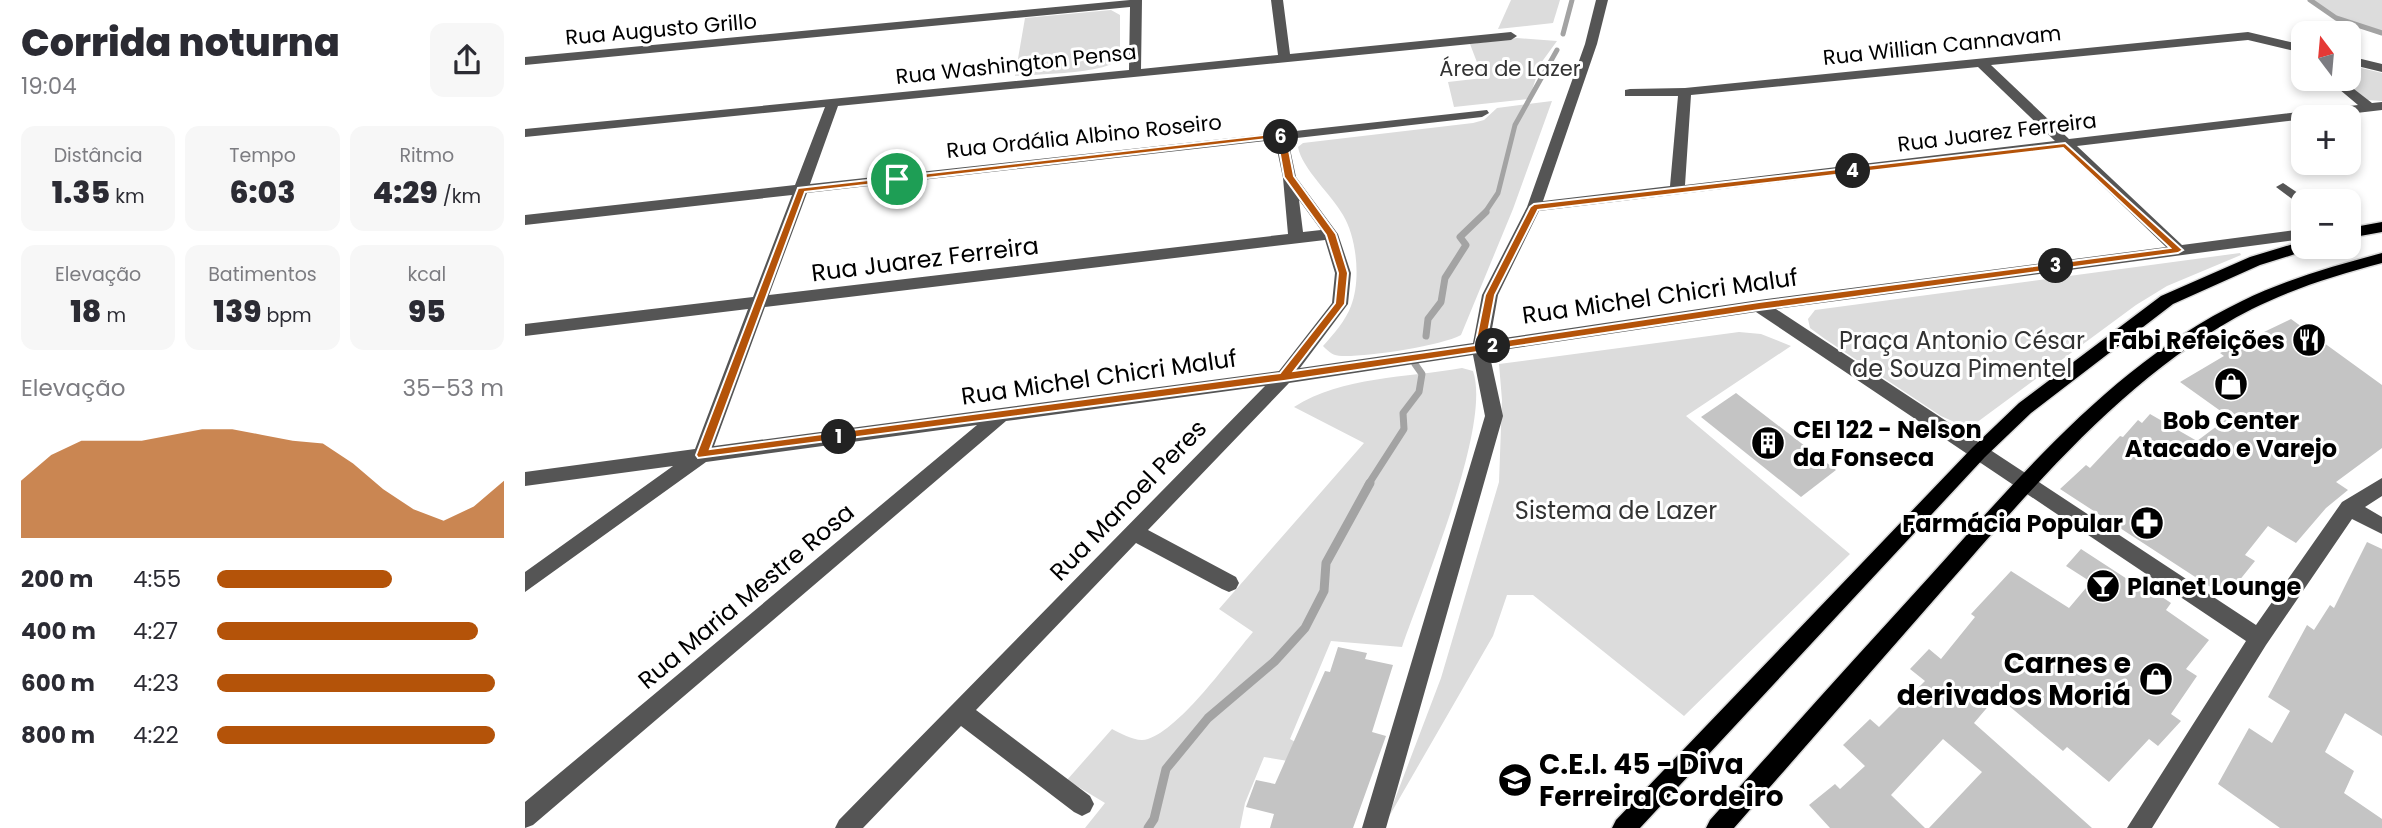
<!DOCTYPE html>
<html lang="pt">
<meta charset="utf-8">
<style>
:root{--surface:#fff;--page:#f7f7f7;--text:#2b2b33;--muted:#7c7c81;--accent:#b45309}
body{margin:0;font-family:Poppins,sans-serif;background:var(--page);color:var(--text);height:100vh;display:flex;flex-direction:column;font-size:26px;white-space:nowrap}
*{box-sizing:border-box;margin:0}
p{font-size:23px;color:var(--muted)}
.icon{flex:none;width:38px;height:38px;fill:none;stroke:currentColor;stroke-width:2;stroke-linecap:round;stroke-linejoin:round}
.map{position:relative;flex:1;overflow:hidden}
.side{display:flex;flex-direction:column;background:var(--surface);width:525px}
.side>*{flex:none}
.needle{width:46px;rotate:344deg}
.fabs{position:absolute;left:1766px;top:21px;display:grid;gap:14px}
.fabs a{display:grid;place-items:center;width:70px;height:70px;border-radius:14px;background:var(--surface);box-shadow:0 4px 10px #0003;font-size:35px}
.pin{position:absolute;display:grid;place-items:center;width:60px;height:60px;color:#fff;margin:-30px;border:4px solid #fff;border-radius:50%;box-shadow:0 2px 7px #0007}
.km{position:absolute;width:35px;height:35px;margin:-18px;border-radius:50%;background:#222;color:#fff;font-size:19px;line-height:35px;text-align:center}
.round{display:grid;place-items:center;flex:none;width:74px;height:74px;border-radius:14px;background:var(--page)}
.head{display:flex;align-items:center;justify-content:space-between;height:119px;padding:0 21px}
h1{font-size:38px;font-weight:800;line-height:52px}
.figures{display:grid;grid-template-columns:repeat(3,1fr);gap:10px;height:119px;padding:7px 21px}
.figures div{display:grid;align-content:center;border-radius:14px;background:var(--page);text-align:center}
.figures b{font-size:30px;font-weight:800}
.figures small{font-size:19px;font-weight:400}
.figures p{font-size:19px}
.chart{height:196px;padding:14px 21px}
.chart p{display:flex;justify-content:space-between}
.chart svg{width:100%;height:126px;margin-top:7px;fill:var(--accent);opacity:.7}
ul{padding:0 21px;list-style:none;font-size:23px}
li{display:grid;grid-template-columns:112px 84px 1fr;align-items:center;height:52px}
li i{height:18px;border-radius:9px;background:var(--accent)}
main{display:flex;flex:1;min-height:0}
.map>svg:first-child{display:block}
</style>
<main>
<section class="side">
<div class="head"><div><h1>Corrida noturna</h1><p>19:04</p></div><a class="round"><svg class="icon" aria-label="share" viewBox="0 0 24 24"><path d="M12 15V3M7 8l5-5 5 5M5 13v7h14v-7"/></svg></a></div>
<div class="figures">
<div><p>Distância</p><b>1.35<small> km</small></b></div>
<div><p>Tempo</p><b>6:03</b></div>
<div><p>Ritmo</p><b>4:29<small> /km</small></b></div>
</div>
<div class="figures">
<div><p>Elevação</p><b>18<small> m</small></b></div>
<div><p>Batimentos</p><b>139<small> bpm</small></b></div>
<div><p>kcal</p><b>95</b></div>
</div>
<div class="chart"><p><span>Elevação</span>35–53 m</p>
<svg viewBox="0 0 160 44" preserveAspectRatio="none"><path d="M0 44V24L10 15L20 10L30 10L40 10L50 8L60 6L70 6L80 8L90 10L100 11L110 18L120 27L130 34L140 38L150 33L160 24V44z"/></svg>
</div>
<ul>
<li><b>200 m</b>4:55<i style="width:61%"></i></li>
<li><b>400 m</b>4:27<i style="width:91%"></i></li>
<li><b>600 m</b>4:23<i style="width:97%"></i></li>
<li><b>800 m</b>4:22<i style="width:97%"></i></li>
</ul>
</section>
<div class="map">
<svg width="1857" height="828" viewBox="0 0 1857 828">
<rect width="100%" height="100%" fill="#fff"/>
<g fill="#dcdcdc">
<path d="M 986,0 L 1035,0 L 1028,23 L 973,29 Z"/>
<path d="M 1785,0 L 1857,0 L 1857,33 L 1811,18 Z"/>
<path d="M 586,10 L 595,15 L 595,58 C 584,74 512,74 490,76 L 500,18 Z"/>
<path d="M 992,38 L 1032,41 L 1016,63 L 1004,99 L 929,107 L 923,82 L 958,78 L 945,44 Z"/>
<path d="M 1824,65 L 1857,73 L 1857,101 L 1842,100 L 1816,79 L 1824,79 Z"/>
<path d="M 1027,101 L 988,209 L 936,335 C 916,346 841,357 817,356 C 808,356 804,352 798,346 C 808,335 821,320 826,306 C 836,281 832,238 818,215 C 807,195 777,169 773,147 L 778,143 L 948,123 L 959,120 L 972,108 Z"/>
<path d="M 1715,253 L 1716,255 L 1642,286 L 1611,305 L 1451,423 L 1436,425 L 1416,416 L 1300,339 L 1285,328 L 1283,319 L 1290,310 Z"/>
<path d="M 1214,332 L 1236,334 L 1266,346 L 1161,416 L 1325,554 L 1159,716 L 1008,595 L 982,595 L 968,636 L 862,820 L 916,678 L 974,482 L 977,400 L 974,364 Z"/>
<path d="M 937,368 L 948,371 C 967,426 897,588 877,647 L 806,641 L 765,739 L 777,746 L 769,762 L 739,757 L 720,803 L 715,828 L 560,828 L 580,803 L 542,780 L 587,729 C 597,734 612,743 623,739 C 656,728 704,660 728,632 L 694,609 L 839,443 L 769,407 C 818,376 881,378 937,368 Z"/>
</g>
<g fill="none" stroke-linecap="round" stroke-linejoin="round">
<g stroke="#a3a3a3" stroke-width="5">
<path d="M 1785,0 L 1811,18 L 1857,33"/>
<path d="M 1038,34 L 1047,0"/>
<path d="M 959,214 L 973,193 L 990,125 L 1032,50"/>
</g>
<g stroke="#a3a3a3" stroke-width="7">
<path d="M 901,336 L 903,319 L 916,302 L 920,278 L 941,245 L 935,237 L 961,212"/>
<path d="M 843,485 L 879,429 L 878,413 L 894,392 L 897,374 L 890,364"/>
</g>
<path stroke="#a3a3a3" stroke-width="9" d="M 623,828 L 629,819 L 641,769 L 683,718 L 750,661 L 780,628 L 799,591 L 801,563 L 845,483"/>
</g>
<g fill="#c4c4c4">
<path d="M 1766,319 L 1857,385 L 1857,448 L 1811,482 L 1823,490 L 1801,508 L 1771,543 L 1743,526 L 1720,555 L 1730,561 L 1701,597 L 1535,489 L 1561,465 L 1565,468 L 1595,436 L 1598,437 L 1613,420 L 1617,423 L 1625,414 L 1672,441 L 1704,417 L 1655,382 L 1699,356 L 1695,353 Z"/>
<path d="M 1211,393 L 1311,470 L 1276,497 L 1176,417 Z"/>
<path d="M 1842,542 L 1857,549 L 1857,736 L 1820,713 L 1800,752 L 1829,771 L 1819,793 L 1857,819 L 1857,828 L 1755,828 L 1693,784 L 1724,728 L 1747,743 L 1765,711 L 1743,697 L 1782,625 L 1789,630 L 1805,605 L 1809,608 Z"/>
<path d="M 1556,549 L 1619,590 L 1622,587 L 1646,603 L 1641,610 L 1684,640 L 1661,669 L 1672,676 L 1646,714 L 1656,721 L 1633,746 L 1624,739 L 1584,782 L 1542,747 L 1538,751 L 1472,696 L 1449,723 L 1567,828 L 1404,828 L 1457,772 L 1418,739 L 1366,795 L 1400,828 L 1305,828 L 1284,805 L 1310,784 L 1315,789 L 1340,766 L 1318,745 L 1345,719 L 1354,727 L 1400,681 L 1385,669 L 1404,649 L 1416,659 L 1450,617 L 1446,614 L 1486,571 L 1544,608 L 1566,582 L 1541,566 Z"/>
<path d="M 813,647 L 842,653 L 840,659 L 868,665 L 847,732 L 861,736 L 828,828 L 745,828 L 749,814 L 721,807 L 731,780 L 750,784 L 800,671 L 805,672 Z"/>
</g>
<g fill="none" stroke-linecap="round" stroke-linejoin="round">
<g stroke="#dbdbdb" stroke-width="3">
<g id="major">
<path d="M 1857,222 L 1857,232 L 1824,238 L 1824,228 Z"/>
<path d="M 1778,241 L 1778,247 L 1785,247 L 1783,250 L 1735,265 L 1648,304 L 1506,413 L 1460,457 L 1115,828 L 1087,828 L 1091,820 L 1448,447 L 1494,403 L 1636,296 L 1725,257 Z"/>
<path d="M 1857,253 L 1857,263 C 1812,275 1769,288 1727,309 C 1605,371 1512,483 1422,585 C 1351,666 1280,747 1209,828 L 1181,828 L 1185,820 C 1258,738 1331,657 1405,576 C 1496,475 1592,361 1717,301 C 1762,279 1809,266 1857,253 Z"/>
</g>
</g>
<g fill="#555" fill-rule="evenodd">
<path d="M 605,0 L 617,0 L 616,69 L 753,55 L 746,0 L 758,0 L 765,54 L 986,32 L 992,36 L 986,40 L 313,106 L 285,184 L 962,110 L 964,113 L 957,117 L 763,139 L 771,177 L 813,234 L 826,273 L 823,304 L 775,368 L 948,343 L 957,295 L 1002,207 L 1060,44 L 1071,0 L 1083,0 L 1072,44 L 1018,201 L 1145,186 L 1153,96 L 1100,96 L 1100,90 L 1105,89 L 1160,88 L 1723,32 L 1778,45 L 1778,53 L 1723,40 L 1466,65 L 1544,139 L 1833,105 L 1802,79 L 1816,79 L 1847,103 L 1857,102 L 1857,110 L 1552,146 L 1657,245 L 1778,229 L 1778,239 L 1251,309 L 1731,625 L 1817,502 L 1857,478 L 1857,496 L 1840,507 L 1857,517 L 1857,534 L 1827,519 L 1741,645 L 1627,828 L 1602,828 L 1721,641 L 1231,312 L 964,352 L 978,416 L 861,828 L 837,828 L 960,416 L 948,355 L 764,383 L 623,530 L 711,577 L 714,583 L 711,589 L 704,592 L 697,589 L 611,543 L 451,710 L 565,796 L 569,804 L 565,812 L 557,816 L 549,812 L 436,726 L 338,828 L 310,828 L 314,820 L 740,386 L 481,421 L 8,825 L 0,828 L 0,802 L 452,425 L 181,462 L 0,592 L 0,572 L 148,466 L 0,486 L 0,472 L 170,449 L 223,309 L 0,336 L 0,324 L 228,297 L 267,195 L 0,225 L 0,215 L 270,185 L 300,107 L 0,137 L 0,129 L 604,70 L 605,7 L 0,65 L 0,57 ZM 1453,67 L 1530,141 L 1160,185 L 1166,95 ZM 750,140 L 758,178 L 763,234 L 244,295 L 282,193 ZM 1538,148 L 1641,247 L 1234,300 L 965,340 L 973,295 L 1014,211 ZM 774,200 L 796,230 L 778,232 ZM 800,240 L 810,273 L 807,303 L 754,371 L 189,446 L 240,307 Z"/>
<path d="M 1824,56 L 1857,64 L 1857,72 L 1824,64 Z"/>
<path d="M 1758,183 L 1785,201 L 1778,201 L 1778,207 L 1751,187 Z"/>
</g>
<use href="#major" fill="#000" fill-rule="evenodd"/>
</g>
<path fill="#b45309" stroke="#fff" stroke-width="2" fill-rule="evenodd" d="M 756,133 L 761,135 L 769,176 L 811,234 L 823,273 L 820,304 L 769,371 L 950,345 L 960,295 L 1005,207 L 1009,204 L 1540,143 L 1658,250 L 1653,253 L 1234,310 L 759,381 L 173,458 L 171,455 L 273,188 ZM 752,138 L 759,177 L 801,235 L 813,273 L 810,303 L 755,373 L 185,449 L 280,192 ZM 1538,148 L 1645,248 L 1234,302 L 961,343 L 970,295 L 1013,210 Z"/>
<defs>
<g id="restaurant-disc" transform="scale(1.75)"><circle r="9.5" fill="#000" stroke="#fff"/><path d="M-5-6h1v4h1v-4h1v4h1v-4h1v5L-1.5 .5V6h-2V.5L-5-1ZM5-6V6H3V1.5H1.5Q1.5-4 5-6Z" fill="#fff"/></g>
<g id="shop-disc" transform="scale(1.75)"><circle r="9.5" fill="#000" stroke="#fff"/><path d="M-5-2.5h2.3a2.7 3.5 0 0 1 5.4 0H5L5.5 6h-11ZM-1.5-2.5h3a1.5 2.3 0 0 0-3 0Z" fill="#fff"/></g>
<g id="building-disc" transform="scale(1.75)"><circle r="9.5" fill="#000" stroke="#fff"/><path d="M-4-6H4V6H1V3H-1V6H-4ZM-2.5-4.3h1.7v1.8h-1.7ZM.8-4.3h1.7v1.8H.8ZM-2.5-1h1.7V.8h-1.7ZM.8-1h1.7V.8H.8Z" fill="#fff"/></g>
<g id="pharmacy-disc" transform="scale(1.75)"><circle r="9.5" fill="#000" stroke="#fff"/><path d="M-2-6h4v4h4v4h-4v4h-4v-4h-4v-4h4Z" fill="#fff"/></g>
<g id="bar-disc" transform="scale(1.75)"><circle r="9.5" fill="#000" stroke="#fff"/><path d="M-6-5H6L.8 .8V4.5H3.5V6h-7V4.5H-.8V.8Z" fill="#fff"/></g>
<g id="school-disc" transform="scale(1.75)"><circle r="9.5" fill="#000" stroke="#fff"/><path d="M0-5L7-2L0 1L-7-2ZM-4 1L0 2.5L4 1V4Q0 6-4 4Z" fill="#fff"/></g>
</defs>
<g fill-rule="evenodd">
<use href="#restaurant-disc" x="1784" y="340"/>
<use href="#shop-disc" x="1706" y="384"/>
<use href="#building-disc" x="1243" y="443"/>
<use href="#pharmacy-disc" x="1622" y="523"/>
<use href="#bar-disc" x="1578" y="586"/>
<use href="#shop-disc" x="1631" y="679"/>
<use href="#school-disc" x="990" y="780"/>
</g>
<g text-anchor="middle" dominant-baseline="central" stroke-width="6" stroke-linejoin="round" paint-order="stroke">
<g font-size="21" fill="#000" stroke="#fff">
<text transform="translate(136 29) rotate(-5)">Rua Augusto Grillo</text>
<text transform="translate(1417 45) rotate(-6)">Rua Willian Cannavam</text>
<text transform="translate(491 64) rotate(-6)">Rua Washington Pensa</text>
<text transform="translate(1472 132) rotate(-7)">Rua Juarez Ferreira</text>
<text transform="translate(559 136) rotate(-6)">Rua Ordália Albino Roseiro</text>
</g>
<g font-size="21" fill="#333" stroke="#fff">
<text x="985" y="68">Área de Lazer</text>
</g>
<g font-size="24" fill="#000" stroke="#fff">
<text transform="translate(400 259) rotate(-7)">Rua Juarez Ferreira</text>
<text transform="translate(1135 296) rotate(-8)">Rua Michel Chicri Maluf</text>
<text transform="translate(574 377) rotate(-8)">Rua Michel Chicri Maluf</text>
<text transform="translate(603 500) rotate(-46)">Rua Manoel Peres</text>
<text transform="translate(221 596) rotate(-40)">Rua Maria Mestre Rosa</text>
</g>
<g font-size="24" fill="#333" stroke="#fff">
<text x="1437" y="340">Praça Antonio César<tspan x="1437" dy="28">de Souza Pimentel</tspan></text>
<text x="1091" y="510">Sistema de Lazer</text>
</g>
<g font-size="24" font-weight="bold" fill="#000" stroke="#fff" text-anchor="end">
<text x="1760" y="340">Fabi Refeições</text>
<text x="1706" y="420" text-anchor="middle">Bob Center<tspan x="1706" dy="28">Atacado e Varejo</tspan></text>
<text x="1268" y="429" text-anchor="start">CEI 122 - Nelson<tspan x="1268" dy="28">da Fonseca</tspan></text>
<text x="1598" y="523">Farmácia Popular</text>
<text x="1602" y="586" text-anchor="start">Planet Lounge</text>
</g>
<g font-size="28" font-weight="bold" fill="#000" stroke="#fff" text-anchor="end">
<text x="1606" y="663">Carnes e<tspan x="1606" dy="32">derivados Moriá</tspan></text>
<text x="1014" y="764" text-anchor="start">C.E.I. 45 - Diva<tspan x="1014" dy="32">Ferreira Cordeiro</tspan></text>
</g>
</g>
</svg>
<div class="fabs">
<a><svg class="needle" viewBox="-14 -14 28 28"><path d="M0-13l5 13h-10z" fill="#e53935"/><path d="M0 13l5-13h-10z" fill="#7c7c81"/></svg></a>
<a>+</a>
<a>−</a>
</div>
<div class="pin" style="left:372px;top:179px;background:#1e9e55"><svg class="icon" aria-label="arrive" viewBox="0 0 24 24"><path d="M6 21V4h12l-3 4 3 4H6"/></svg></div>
<b class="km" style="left:314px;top:437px">1</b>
<b class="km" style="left:968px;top:346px">2</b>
<b class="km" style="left:1531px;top:266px">3</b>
<b class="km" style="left:1328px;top:171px">4</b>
<b class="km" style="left:756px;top:137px">6</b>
</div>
</main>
